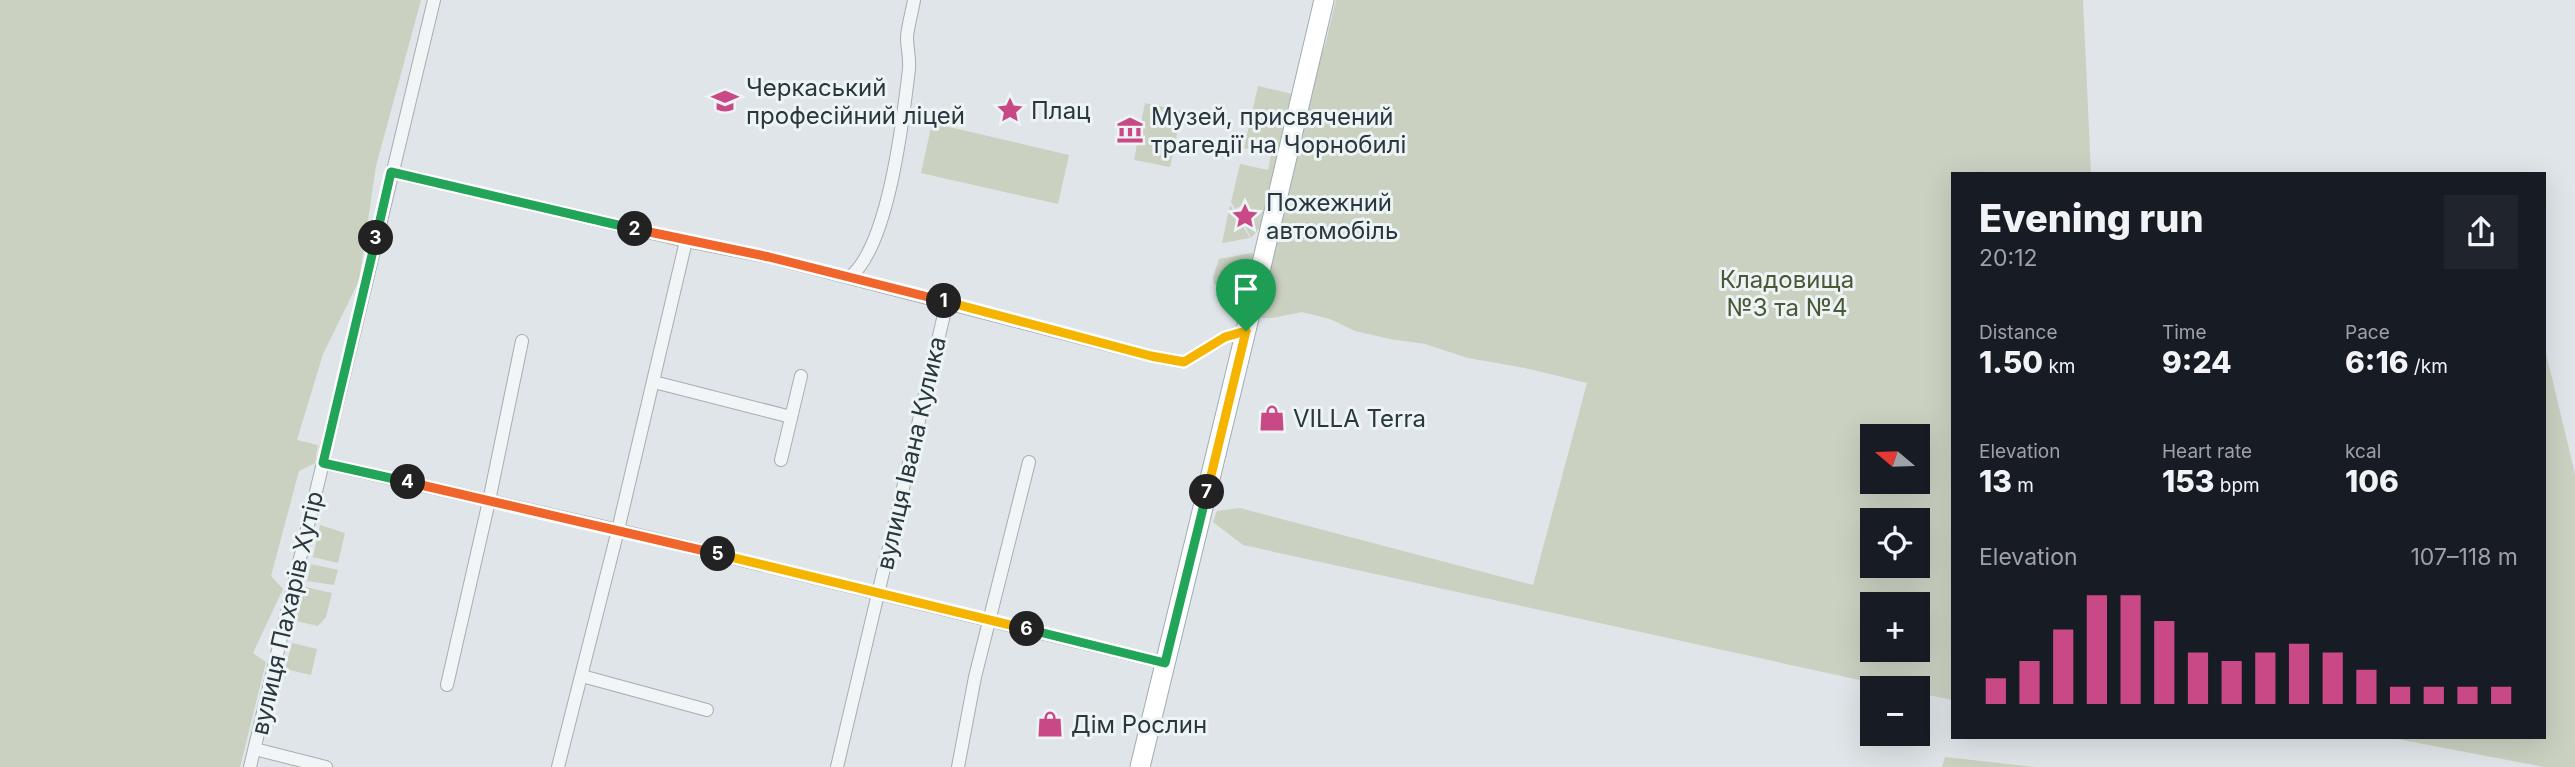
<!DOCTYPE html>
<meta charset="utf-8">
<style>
:root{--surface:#171b24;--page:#20242c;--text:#f1f3f6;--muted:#9ea1a6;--accent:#c84986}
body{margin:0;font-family:Inter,sans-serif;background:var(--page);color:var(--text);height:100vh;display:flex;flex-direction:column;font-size:26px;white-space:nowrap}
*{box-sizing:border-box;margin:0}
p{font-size:23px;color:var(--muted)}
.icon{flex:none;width:38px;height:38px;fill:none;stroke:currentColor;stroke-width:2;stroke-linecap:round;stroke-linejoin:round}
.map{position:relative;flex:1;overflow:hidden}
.panel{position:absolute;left:1951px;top:172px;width:595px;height:567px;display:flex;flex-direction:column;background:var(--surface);border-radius:0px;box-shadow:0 7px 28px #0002}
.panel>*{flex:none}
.needle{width:46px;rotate:289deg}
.fabs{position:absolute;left:1860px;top:424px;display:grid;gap:14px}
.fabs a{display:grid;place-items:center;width:70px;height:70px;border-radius:0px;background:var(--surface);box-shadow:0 7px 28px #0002;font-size:35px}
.pin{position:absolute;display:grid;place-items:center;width:60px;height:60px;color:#fff;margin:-72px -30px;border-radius:50% 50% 50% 0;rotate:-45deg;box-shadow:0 0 7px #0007}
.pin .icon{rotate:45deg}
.km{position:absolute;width:35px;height:35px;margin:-18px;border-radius:50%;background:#222;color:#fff;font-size:19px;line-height:35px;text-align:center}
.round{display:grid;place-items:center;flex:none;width:74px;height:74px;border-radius:0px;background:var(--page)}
.headline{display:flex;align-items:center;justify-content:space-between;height:119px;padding:0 28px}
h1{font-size:38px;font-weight:800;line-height:52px}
.figures{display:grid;grid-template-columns:repeat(3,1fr);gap:10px;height:119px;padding:7px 28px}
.figures div{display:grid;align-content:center}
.figures b{font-size:30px;font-weight:800}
.figures small{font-size:19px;font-weight:400}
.figures p{font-size:19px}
.chart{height:196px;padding:14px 28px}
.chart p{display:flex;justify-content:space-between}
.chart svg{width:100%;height:126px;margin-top:7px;stroke:var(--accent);stroke-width:6}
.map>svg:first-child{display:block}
</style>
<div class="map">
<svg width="2575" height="767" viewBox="0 0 2575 767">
<rect width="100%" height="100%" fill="#dfe5e8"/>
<g fill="#cad1c1" fill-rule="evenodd">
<path d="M 0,0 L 421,0 L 376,166 L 359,281 L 323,354 L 297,440 L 318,445 L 315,463 L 299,471 L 271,576 L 283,589 L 253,653 L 266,662 L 240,767 L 0,767 Z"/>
<path d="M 1336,0 L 2083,0 L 2091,173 L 1953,173 L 1953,700 L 1918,693 L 1918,688 L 1896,688 L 1243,545 L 1213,522 L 1217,511 L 1240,508 L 1533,585 L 1587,383 L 1525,368 L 1468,358 L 1425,344 L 1390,339 L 1355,331 L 1330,319 L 1302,312 L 1272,318 L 1257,318 L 1316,66 L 1325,45 ZM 1872,436 L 1918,436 L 1918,481 L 1872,481 ZM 1872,520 L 1918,520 L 1918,565 L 1872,565 ZM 1872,604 L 1918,604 L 1918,649 L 1872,649 Z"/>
<path d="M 1258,86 L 1292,94 L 1262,225 L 1251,238 L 1245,226 L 1252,221 L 1243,205 L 1235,209 L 1231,202 L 1240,164 L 1268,170 L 1271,155 L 1244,148 Z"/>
<path d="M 1145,103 L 1182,111 L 1170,167 L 1134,160 Z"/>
<path d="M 932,123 L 1069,155 L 1058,204 L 921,173 Z"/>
<path d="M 1230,205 L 1250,238 L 1222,243 Z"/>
<path d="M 1252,253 L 1255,257 L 1245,287 L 1230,290 L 1214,284 L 1213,277 L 1219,259 Z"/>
<path d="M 2545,349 L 2575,474 L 2575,767 L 2544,767 L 2387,737 L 2544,737 Z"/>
<path d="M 320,525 L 345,533 L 338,563 L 313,557 Z"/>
<path d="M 311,564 L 338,570 L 334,585 L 307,581 Z"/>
<path d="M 305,587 L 332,593 L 326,617 L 318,626 L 296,621 Z"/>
<path d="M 292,643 L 317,649 L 311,675 L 285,669 Z"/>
<path d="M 1945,757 L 2034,767 L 1942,767 Z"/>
</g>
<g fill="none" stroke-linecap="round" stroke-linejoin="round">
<g stroke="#a5aeb2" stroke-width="14">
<g id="minor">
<path d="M 391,172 L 686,241 L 769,257 L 1151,356 L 1184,362 L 1225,337 L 1246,331"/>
<path d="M 850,277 C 889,245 903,119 909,69 C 910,58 907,48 907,37 C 908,25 912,12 914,0"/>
<path d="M 654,382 L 791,417"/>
<path d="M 781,460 L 801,376"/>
<path d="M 323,463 L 618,530 L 1165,663"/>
<path d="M 582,676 L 707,710"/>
<path d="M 447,685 L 489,501 L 522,341"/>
<path d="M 255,749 L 326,767"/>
<path d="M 250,767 L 434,0"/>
<path d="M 558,767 L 618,530 L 686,241"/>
<path d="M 837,767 L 947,302"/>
<path d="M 958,767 L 975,677 L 1029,462"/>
</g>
</g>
<g stroke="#9fadb3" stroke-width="21">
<path id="primary" d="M 1140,767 L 1249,318 L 1324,0"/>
</g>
<use href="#minor" stroke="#f2f5f6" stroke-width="12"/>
<use href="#primary" stroke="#fff" stroke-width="19"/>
</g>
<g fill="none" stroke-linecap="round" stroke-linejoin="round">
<g stroke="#fff" stroke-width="14">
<path id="split-1" d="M 944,301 L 1151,356 L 1184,362 L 1225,337 L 1246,331"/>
</g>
<g stroke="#fff" stroke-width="14">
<path id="split-2" d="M 635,229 L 769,257 L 944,301"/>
</g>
<g stroke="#fff" stroke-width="14">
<path id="split-3" d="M 376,238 L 391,172 L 635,229"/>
</g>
<g stroke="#fff" stroke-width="14">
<path id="split-4" d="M 376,238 L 323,463 L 408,482"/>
</g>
<g stroke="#fff" stroke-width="14">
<path id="split-5" d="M 408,482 L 718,554"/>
</g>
<g stroke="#fff" stroke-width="14">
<path id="split-6" d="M 718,554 L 1027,629"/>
</g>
<g stroke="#fff" stroke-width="14">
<path id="split-7" d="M 1027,629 L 1165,663 L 1207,492"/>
</g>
<g stroke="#fff" stroke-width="14">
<path id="split-8" d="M 1207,492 L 1246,331"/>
</g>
<use href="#split-1" stroke="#f5b400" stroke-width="9"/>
<use href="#split-2" stroke="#f0652b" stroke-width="9"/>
<use href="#split-3" stroke="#22a559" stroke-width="9"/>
<use href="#split-4" stroke="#22a559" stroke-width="9"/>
<use href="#split-5" stroke="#f0652b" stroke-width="9"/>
<use href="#split-6" stroke="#f5b400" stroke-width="9"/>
<use href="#split-7" stroke="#22a559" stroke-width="9"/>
<use href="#split-8" stroke="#f5b400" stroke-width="9"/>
</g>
<defs>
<g id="university-bare" transform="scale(2.1)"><path d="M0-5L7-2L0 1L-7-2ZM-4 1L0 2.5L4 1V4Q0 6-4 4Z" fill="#c84986" stroke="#eef4f5" stroke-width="2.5" paint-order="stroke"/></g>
<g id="sight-bare" transform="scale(2.1)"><path d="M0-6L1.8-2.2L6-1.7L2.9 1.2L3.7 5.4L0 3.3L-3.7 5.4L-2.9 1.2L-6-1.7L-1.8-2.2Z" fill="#c84986" stroke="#eef4f5" stroke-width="2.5" paint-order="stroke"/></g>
<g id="museum-bare" transform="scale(2.1)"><path d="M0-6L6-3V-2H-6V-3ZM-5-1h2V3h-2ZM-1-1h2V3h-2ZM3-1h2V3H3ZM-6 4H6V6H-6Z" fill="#c84986" stroke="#eef4f5" stroke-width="2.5" paint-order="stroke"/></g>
<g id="shop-bare" transform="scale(2.1)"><path d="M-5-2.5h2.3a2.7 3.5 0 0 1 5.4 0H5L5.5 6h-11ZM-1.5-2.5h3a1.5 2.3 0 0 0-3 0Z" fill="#c84986" stroke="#eef4f5" stroke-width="2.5" paint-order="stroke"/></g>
</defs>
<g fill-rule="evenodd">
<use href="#university-bare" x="725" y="101"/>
<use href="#sight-bare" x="1010" y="110"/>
<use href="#museum-bare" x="1130" y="130"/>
<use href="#sight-bare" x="1245" y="216"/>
<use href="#shop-bare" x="1272" y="418"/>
<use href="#shop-bare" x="1050" y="724"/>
</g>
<g text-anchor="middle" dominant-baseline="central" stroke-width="6" stroke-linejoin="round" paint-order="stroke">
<g font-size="24" fill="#29383e" stroke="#eef4f5" text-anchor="start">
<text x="746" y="87">Черкаський<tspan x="746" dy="28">професійний ліцей</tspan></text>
<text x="1031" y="110">Плац</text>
<text x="1151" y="116">Музей, присвячений<tspan x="1151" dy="28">трагедії на Чорнобилі</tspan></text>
<text x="1266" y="202">Пожежний<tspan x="1266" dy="28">автомобіль</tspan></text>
<text x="1293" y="418">VILLA Terra</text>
<text x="1071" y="724">Дім Рослин</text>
</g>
<g font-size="24" fill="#495937" stroke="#eef4f5">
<text x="1787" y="279">Кладовища<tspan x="1787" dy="28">№3 та №4</tspan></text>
</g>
<g font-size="24" fill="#29383e" stroke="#eef4f5">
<text transform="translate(911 453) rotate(-77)">вулиця Івана Кулика</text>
<text transform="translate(287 613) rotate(-77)">вулиця Пахарів Хутір</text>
</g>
</g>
</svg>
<div class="fabs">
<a><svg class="needle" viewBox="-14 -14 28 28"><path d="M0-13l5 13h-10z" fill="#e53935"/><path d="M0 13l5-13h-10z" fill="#9ea1a6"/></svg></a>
<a><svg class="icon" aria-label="locate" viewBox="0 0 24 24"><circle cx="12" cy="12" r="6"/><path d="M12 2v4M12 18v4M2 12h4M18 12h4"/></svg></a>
<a>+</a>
<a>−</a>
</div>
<div class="pin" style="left:1246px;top:331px;background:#1e9e55"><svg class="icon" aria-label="arrive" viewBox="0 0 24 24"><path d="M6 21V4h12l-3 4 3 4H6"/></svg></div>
<b class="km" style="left:944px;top:301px">1</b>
<b class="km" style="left:635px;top:229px">2</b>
<b class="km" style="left:376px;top:238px">3</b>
<b class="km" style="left:408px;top:482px">4</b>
<b class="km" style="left:718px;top:554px">5</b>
<b class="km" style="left:1027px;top:629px">6</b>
<b class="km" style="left:1207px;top:492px">7</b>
<section class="panel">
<div class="headline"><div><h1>Evening run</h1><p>20:12</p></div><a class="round"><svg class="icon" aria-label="share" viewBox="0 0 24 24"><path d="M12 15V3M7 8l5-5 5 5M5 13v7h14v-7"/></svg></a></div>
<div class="figures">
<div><p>Distance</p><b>1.50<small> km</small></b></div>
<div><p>Time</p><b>9:24</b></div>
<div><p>Pace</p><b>6:16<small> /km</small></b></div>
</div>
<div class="figures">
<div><p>Elevation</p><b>13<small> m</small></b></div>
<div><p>Heart rate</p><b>153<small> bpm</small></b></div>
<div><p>kcal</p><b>106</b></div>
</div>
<div class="chart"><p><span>Elevation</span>107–118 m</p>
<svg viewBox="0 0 160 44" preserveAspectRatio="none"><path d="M5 44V35M15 44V29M25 44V18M35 44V6M45 44V6M55 44V15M65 44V26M75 44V29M85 44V26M95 44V23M105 44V26M115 44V32M125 44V38M135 44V38M145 44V38M155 44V38"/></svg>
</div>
</section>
</div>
